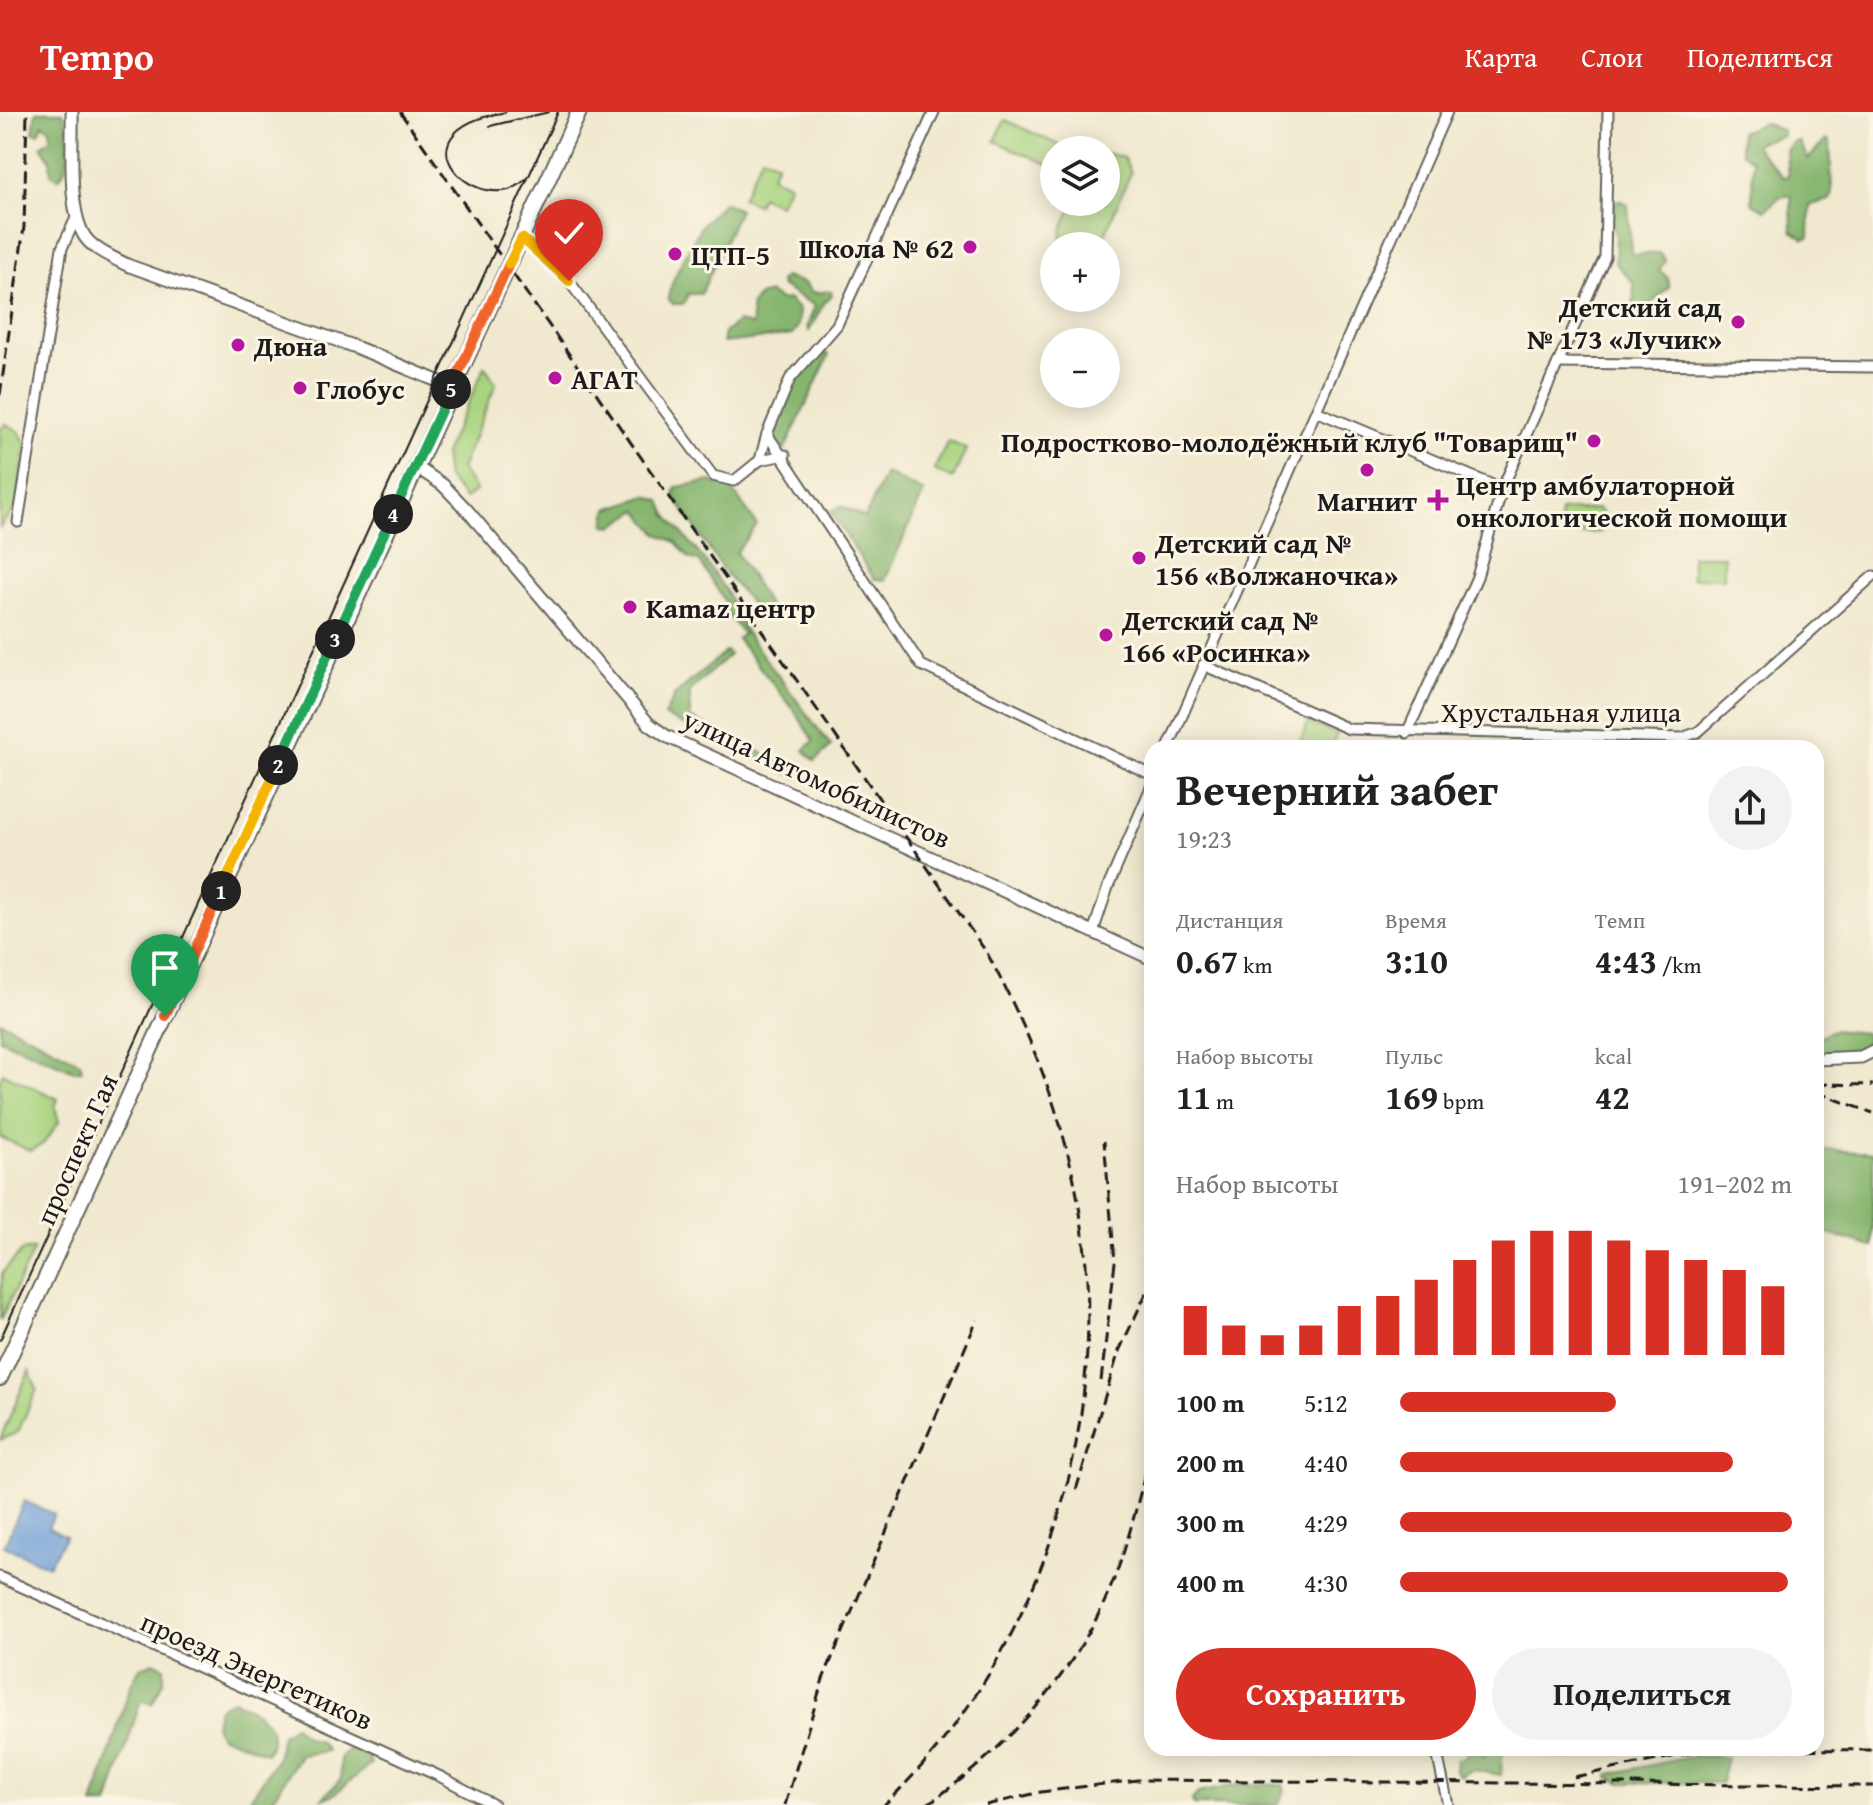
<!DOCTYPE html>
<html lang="ru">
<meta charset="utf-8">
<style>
:root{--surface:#fff;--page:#f2f2f2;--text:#222;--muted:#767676;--accent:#d93025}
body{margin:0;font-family:"Gentium Book Plus",serif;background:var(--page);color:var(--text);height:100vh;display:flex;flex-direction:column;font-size:30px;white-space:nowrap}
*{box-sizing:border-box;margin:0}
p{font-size:26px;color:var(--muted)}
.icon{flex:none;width:44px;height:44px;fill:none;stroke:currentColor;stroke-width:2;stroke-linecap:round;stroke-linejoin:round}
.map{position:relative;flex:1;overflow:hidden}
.details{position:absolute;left:1144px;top:628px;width:680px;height:1016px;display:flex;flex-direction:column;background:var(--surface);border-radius:24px;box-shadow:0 4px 20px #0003}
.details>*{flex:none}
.tools{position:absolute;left:1040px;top:24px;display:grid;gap:16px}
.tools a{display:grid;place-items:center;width:80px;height:80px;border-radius:50%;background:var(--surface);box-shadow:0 4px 20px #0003;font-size:40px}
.pin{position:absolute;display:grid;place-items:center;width:68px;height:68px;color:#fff;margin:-82px -34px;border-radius:50% 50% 50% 0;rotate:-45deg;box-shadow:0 0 8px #0007}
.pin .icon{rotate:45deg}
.km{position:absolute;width:40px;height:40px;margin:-20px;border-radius:50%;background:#222;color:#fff;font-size:22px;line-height:40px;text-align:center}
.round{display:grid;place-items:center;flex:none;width:84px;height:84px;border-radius:42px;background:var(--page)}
.headline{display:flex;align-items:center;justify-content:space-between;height:136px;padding:0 32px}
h1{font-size:44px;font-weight:700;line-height:60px}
.stats{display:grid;grid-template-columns:repeat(3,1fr);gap:12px;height:136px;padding:8px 32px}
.stats div{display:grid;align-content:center}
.stats b{font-size:34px;font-weight:700}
.stats small{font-size:22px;font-weight:400}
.stats p{font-size:22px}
.chart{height:224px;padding:16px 32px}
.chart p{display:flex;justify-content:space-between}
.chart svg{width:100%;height:144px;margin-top:8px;stroke:var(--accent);stroke-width:6}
.action{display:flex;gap:16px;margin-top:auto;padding:16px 32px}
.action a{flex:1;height:92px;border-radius:48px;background:var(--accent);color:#fff;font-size:32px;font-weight:700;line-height:92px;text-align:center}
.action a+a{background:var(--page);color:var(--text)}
ul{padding:0 32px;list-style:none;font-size:26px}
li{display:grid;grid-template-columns:128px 96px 1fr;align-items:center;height:60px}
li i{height:20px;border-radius:10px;background:var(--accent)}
header{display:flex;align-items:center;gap:48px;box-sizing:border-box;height:112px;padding:0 40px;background:var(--accent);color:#fff}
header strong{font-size:38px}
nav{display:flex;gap:44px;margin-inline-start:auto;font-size:28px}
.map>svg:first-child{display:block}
</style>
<header>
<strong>Tempo</strong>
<nav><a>Карта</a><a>Слои</a><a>Поделиться</a></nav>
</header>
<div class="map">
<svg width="1873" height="1693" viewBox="0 0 1873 1693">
<rect width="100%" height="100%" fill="#fcf5e5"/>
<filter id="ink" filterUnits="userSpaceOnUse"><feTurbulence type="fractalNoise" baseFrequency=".0125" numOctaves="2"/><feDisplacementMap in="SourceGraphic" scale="16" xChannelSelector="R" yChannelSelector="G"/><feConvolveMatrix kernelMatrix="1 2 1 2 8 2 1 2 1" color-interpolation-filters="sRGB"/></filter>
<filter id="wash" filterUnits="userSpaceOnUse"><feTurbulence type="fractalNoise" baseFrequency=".006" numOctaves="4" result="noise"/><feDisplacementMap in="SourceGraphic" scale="32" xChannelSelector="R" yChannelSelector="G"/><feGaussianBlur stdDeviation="1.8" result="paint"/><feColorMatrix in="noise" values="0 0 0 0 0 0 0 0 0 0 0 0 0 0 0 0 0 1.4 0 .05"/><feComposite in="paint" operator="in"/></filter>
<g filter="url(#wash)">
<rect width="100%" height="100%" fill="#f0e9cf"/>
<g fill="#a8d37f" stroke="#62784e" stroke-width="2">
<path d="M 1005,8 L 1070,38 L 1054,38 L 1054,55 L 995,29 Z"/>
<path d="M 1106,41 L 1124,46 L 1131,60 L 1100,134 L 1061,134 L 1062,118 L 1074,90 L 1106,90 Z"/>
<path d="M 762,44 L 777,51 L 771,64 L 789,72 L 779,93 L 761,84 L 757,93 L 742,86 Z"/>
<path d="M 485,254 L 496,272 L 461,357 L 476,378 L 465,387 L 447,366 L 444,342 Z"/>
<path d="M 6,312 L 19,319 L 26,332 L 17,394 L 0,415 L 0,318 Z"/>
<path d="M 948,329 L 966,337 L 953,367 L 934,358 Z"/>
<path d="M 1598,397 L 1603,402 L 1601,420 L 1565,422 L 1559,417 L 1561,399 Z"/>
<path d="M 1724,444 L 1724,466 L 1692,466 L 1692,444 Z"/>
<path d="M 1308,611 L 1337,622 L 1331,636 L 1307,636 L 1299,631 Z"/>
<path d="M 3,961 L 58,987 L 55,995 L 59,1010 L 43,1032 L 30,1039 L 0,1025 L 0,967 Z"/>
<path d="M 34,1137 L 0,1209 L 2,1161 L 22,1139 Z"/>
<path d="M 29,1259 L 37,1277 L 18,1320 L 0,1328 Z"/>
</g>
<g fill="#86b56e" stroke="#516845" stroke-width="2">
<path d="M 36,0 L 63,0 C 69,16 72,56 58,67 L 51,62 L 50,47 L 41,34 L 51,27 L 50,17 L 43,12 L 39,21 L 33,20 Z"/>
<path d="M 1764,11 L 1783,19 L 1783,24 L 1758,30 L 1755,34 L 1784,66 L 1788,63 L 1786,38 L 1793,30 L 1799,29 L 1808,47 L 1826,28 L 1830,30 L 1832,84 L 1829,88 L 1810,93 L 1809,125 L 1804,127 L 1792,119 L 1791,83 L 1780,85 L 1765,98 L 1752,91 L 1753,49 L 1741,40 L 1740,20 Z"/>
<path d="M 1619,88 L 1628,93 L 1631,139 L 1635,143 L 1660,141 L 1665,149 L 1659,158 L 1667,165 L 1669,175 L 1644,198 L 1633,198 L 1634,171 L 1615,151 L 1616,124 L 1608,104 L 1610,94 Z"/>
<path d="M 723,90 L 739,98 L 701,182 L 688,182 L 684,192 L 673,192 L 668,187 C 670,167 691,133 702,113 C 708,104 718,99 723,90 Z"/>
<path d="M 784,165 L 804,171 L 813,181 L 831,179 L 832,183 L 824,191 L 809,219 L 807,214 L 815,194 L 781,174 L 780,169 Z"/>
<path d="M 769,181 L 782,189 L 788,187 L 799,198 L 798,214 L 792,223 L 722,231 L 724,221 L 737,210 L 752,213 L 751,192 L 759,184 Z"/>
<path d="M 819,238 L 829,243 L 784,339 L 771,322 L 792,269 Z"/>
<path d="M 885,361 L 924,380 L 885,468 L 874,467 L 830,399 L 842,394 L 865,406 Z"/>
<path d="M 711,369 L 731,376 L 757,413 L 736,440 L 769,494 L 760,503 L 723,458 L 674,384 L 676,375 Z"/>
<path d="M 647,384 L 661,389 L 667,403 L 702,445 L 726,479 L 746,521 L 831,634 L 815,649 L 804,638 L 814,629 L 794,598 L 737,527 L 743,522 L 722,495 L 726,491 L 699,449 L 689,446 L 676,430 L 658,422 L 638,398 L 614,414 L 605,413 L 608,397 Z"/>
<path d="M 726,539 L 729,543 L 690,579 L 690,606 L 800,659 L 798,666 L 664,604 L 675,583 Z"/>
<path d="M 0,909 L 80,950 L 82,958 L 74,959 L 0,927 Z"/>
<path d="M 1833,918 L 1865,921 L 1868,930 L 1852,942 L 1816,942 L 1816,926 Z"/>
<path d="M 1832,1038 L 1873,1041 L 1873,1135 L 1825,1121 L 1820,1114 L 1816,1039 Z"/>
<path d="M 153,1550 L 164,1555 L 164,1568 L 152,1592 L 141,1588 L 108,1693 L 93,1693 L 131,1572 L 140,1556 Z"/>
<path d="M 233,1588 C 254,1596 285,1615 266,1641 L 219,1623 L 215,1613 L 218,1597 Z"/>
<path d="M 294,1614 L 307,1626 L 321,1630 L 327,1639 L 300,1643 L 269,1693 L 246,1693 L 277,1647 L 282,1622 Z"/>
<path d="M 353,1634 L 366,1640 L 371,1652 L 332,1684 L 322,1687 L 341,1667 L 340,1646 Z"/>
<path d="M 1469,1636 L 1476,1636 L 1484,1645 L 1486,1636 L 1503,1636 L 1501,1663 L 1472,1658 L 1460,1664 L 1455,1658 L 1456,1648 L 1465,1645 Z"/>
<path d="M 1720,1644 L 1727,1646 L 1721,1671 L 1622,1671 L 1609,1666 L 1609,1662 L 1689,1645 Z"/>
<path d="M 1241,1672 L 1283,1673 L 1285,1678 L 1278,1693 L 1194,1693 L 1192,1688 L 1198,1681 Z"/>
</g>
<path fill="#6d9ed7" stroke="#445d7a" stroke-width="2" d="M 24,1389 L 54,1402 L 48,1416 L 66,1424 L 48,1454 L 4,1434 Z"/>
</g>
<g filter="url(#ink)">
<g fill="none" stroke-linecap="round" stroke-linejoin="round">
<g stroke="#66645b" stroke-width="13">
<g id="minor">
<path d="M 522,126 L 569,169 L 713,364 L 734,369 L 760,348 L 767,322 L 921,553 L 1152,663"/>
<path d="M 1559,251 L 1873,255"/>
<path d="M 1316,299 L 1502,377"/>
<path d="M 767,322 L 790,267 L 837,213 L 934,0"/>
<path d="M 760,348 L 785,343"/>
<path d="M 18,410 L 62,136 L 76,106"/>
<path d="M 1203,553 L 1349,617 L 1682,626 L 1698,620 L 1873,464"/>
<path d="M 1407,621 L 1477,465 L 1502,377 L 1605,145 L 1608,0"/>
<path d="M 1168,636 L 1447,0"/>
<path d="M 1093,820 L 1108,775 L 1152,673"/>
<path d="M 0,1465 L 441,1665 L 494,1693"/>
<path d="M 1436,1636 L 1448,1693"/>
</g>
</g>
<g stroke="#66645b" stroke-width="15">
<g id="tertiary">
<path d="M 72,0 C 73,33 67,98 85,125 C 94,138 114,146 127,153 L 358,236 L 452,275"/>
<path d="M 415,354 L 443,373 L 467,398 L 649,612 L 666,624 L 1152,847"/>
<path d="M 1816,947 L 1861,945 L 1873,939"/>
</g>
</g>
<g stroke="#66645b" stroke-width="18">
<path id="primary" d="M 0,1266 L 579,0"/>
</g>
<use href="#minor" stroke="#fff" stroke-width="9"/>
<use href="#tertiary" stroke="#fff" stroke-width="11"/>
<use href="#primary" stroke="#fff" stroke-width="14"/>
<g stroke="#1c1c1c" stroke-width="2">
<path d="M 506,0 C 384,20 483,112 526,67"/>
<path d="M 490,14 L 549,0"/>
<path d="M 0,1228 L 558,0"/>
</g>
<g stroke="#1c1c1c" stroke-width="3" stroke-dasharray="12 6" stroke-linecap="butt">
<path d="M 400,0 L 987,841 C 1022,906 1050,970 1068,1042 C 1126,1270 1055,1531 884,1693"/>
<path d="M 0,283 L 24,115 L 27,0"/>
<path d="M 1816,972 L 1873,973"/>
<path d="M 1816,980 L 1873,1001"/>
<path d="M 1101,1269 L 1115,1150 L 1104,1029"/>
<path d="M 1076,1378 L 1119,1239 L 1152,1169"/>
<path d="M 1574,1665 L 1691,1641 L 1734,1637 L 1873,1638"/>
<path d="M 785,1693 L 823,1567 L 977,1208"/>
<path d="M 926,1693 C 1003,1641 1074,1564 1110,1477 C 1129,1432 1139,1383 1152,1336"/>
<path d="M 986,1693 L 1041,1680 L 1137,1668 L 1873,1674"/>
</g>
</g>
</g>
<g fill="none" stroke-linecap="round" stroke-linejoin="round" filter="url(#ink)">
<g stroke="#fff" stroke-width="16">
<path id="split-1" d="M 165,904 L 221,779"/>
</g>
<g stroke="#fff" stroke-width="16">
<path id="split-2" d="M 221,779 L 278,653"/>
</g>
<g stroke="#fff" stroke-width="16">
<path id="split-3" d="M 278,653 L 335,527"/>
</g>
<g stroke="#fff" stroke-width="16">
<path id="split-4" d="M 335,527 L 393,402"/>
</g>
<g stroke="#fff" stroke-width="16">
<path id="split-5" d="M 393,402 L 451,277"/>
</g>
<g stroke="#fff" stroke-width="16">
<path id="split-6" d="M 451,277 L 509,152"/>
</g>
<g stroke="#fff" stroke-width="16">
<path id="split-7" d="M 509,152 L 522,126 L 569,169"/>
</g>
<use href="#split-1" stroke="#f0652b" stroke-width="10"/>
<use href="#split-2" stroke="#f5b400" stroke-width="10"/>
<use href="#split-3" stroke="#22a559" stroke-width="10"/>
<use href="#split-4" stroke="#22a559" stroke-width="10"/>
<use href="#split-5" stroke="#22a559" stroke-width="10"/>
<use href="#split-6" stroke="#f0652b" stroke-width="10"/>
<use href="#split-7" stroke="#f5b400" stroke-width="10"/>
</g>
<g fill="#b5179e" stroke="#fcf5e5" stroke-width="3">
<circle cx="970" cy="135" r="8"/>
<circle cx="675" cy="142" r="8"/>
<circle cx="1738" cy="210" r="8"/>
<circle cx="238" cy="233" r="8"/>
<circle cx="555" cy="266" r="8"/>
<circle cx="300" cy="276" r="8"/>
<circle cx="1594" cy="329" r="8"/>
<circle cx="1367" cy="358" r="8"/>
<path d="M1434 376h8v8h8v8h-8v8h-8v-8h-8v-8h8z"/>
<circle cx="1139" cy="446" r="8"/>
<circle cx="630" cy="495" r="8"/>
<circle cx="1106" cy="523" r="8"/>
</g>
<g text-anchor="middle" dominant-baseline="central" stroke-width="6" stroke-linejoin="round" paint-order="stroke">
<g font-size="28" font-weight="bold" fill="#1c1c1c" stroke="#fcf5e5" text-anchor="start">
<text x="954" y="135" text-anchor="end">Школа № 62</text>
<text x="691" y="142">ЦТП-5</text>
<text x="1722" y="194" text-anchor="end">Детский сад<tspan x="1722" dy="32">№ 173 «Лучик»</tspan></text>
<text x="254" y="233">Дюна</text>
<text x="571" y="266">АГАТ</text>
<text x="316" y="276">Глобус</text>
<text x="1578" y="329" text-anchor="end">Подростково-молодёжный клуб "Товарищ"</text>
<text x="1456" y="372">Центр амбулаторной<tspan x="1456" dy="32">онкологической помощи</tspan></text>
<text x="1367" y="388" text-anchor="middle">Магнит</text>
<text x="1155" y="430">Детский сад №<tspan x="1155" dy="32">156 «Волжаночка»</tspan></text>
<text x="646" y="495">Kamaz центр</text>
<text x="1122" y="507">Детский сад №<tspan x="1122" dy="32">166 «Росинка»</tspan></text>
</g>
<g font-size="28" fill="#1c1c1c" stroke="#fcf5e5">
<text x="1561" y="599">Хрустальная улица</text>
<text transform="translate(817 666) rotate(25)">улица Автомобилистов</text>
<text transform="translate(76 1037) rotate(-66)">проспект Гая</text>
<text transform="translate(257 1558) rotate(24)">проезд Энергетиков</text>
</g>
</g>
</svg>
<div class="tools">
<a><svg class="icon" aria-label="layers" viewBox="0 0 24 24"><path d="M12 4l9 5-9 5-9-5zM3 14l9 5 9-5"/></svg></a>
<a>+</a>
<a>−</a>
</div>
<div class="pin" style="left:165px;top:904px;background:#1e9e55"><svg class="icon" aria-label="arrive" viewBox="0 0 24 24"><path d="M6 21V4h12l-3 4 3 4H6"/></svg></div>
<div class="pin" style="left:569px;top:169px;background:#d93025"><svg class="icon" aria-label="check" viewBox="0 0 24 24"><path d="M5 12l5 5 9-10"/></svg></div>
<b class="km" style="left:221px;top:779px">1</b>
<b class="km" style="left:278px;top:653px">2</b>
<b class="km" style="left:335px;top:527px">3</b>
<b class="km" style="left:393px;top:402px">4</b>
<b class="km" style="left:451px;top:277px">5</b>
<section class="details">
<div class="headline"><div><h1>Вечерний забег</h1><p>19:23</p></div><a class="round"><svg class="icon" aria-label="share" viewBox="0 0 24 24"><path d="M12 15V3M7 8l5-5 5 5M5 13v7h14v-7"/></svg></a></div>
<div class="stats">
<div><p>Дистанция</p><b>0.67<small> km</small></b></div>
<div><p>Время</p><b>3:10</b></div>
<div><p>Темп</p><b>4:43<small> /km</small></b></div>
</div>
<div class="stats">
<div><p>Набор высоты</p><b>11<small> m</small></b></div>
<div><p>Пульс</p><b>169<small> bpm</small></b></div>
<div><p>kcal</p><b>42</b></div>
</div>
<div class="chart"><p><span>Набор высоты</span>191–202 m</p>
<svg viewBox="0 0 160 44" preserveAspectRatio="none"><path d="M5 44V29M15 44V35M25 44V38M35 44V35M45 44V29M55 44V26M65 44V21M75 44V15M85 44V9M95 44V6M105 44V6M115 44V9M125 44V12M135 44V15M145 44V18M155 44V23"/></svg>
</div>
<ul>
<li><b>100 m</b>5:12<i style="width:55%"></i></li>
<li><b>200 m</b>4:40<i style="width:85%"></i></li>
<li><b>300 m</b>4:29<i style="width:100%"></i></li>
<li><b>400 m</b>4:30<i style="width:99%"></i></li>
</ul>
<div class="action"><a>Сохранить</a><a>Поделиться</a></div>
</section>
</div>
